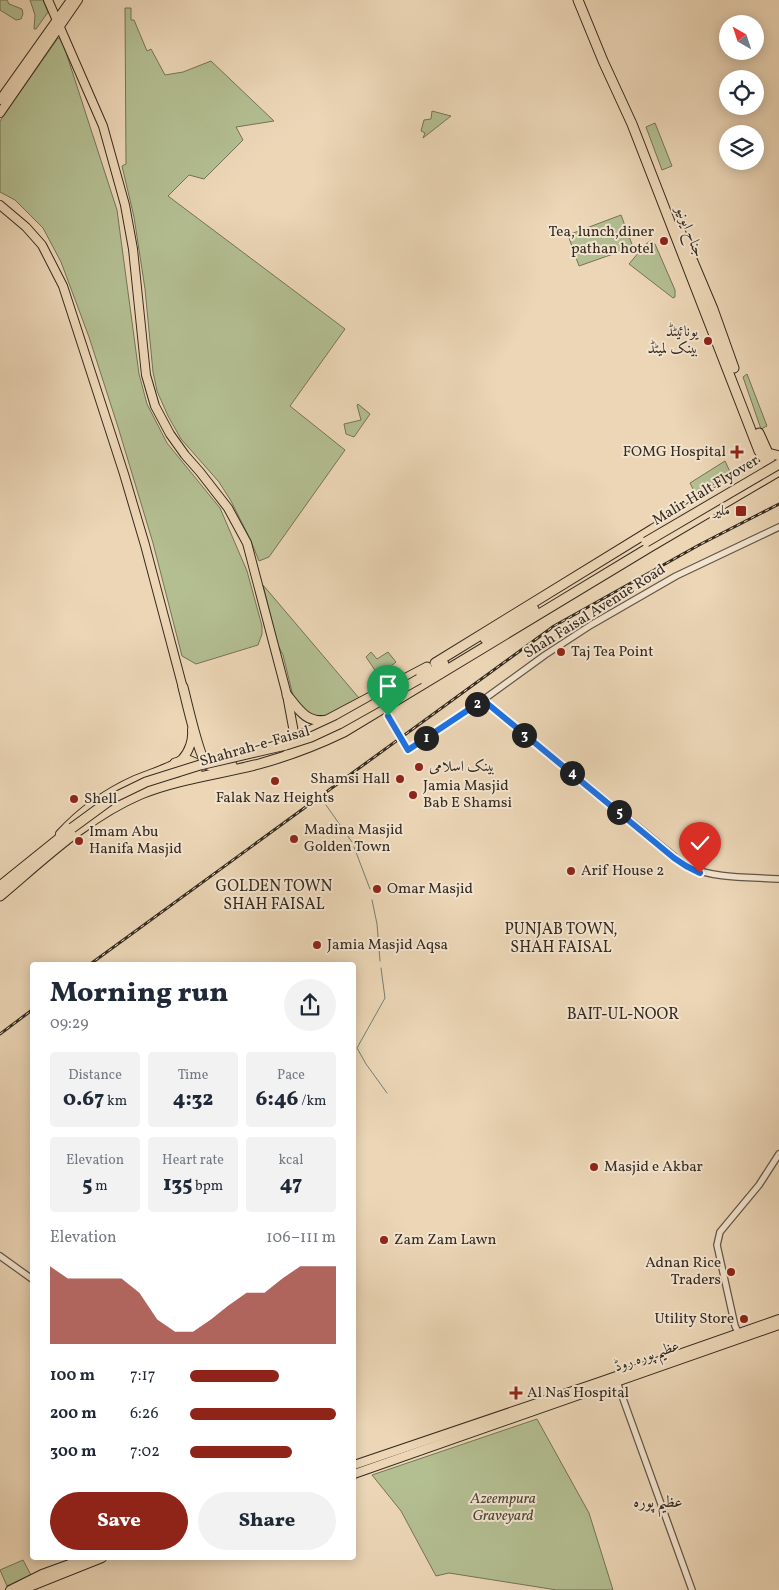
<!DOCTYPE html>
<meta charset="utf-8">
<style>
:root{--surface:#fff;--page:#f2f2f3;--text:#1f2937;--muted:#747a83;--accent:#8f2418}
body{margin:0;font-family:Vollkorn,Amiri,serif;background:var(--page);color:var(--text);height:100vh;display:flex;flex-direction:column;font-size:19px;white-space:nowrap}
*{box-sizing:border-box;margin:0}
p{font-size:16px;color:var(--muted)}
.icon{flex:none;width:28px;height:28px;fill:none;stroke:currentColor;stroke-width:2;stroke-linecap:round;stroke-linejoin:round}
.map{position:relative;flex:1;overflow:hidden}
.drawer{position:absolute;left:30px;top:962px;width:326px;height:598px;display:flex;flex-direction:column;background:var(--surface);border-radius:5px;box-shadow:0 2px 12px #0003}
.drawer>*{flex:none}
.needle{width:32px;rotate:321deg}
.tools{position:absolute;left:719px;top:15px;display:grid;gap:10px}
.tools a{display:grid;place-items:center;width:45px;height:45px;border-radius:50%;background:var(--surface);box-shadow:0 2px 12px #0003;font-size:25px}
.pin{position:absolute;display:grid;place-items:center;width:42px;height:42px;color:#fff;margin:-51px -21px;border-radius:50% 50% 50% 0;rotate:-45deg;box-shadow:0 0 5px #0007}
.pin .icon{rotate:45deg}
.km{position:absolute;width:25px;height:25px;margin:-12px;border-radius:50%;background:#222;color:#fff;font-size:14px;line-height:25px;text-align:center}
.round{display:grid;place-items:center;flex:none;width:52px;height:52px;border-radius:26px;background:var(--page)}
.headline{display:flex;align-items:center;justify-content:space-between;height:85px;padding:0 20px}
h1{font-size:28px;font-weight:800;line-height:38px}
.figures{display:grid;grid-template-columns:repeat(3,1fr);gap:8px;height:85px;padding:5px 20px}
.figures div{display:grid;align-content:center;border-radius:5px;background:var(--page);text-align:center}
.figures b{font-size:21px;font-weight:800}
.figures small{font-size:14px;font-weight:400}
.figures p{font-size:14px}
.chart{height:140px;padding:10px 20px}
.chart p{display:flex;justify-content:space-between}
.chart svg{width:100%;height:90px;margin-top:5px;fill:var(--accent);opacity:.7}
.action{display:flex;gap:10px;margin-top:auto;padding:10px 20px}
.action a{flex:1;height:58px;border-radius:30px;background:var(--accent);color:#fff;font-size:20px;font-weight:800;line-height:58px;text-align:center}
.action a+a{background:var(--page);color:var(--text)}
ul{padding:0 20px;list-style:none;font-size:16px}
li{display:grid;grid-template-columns:80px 60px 1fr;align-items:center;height:38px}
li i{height:12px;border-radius:6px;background:var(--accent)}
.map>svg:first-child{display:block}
</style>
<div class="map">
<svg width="779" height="1590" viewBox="0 0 779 1590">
<rect width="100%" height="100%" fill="#ecd6b6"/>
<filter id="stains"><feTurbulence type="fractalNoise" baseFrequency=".004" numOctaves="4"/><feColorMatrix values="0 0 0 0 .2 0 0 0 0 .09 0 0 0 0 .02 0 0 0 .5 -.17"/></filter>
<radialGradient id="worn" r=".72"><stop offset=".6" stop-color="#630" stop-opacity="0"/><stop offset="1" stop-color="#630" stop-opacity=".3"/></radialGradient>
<g fill="#b3be91" stroke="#747458">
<path d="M 0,0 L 7,0 L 9,4 L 22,9 L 23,14 L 21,19 L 16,20 L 0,10 Z"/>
<path d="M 30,0 L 43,0 L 48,12 L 36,29 L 34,29 L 35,15 Z"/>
<path d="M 125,8 L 131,8 L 131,20 L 134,20 L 147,51 L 151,49 L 165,75 L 183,72 L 211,61 L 274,121 L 236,127 L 243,140 L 204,179 L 189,175 L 168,196 L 345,329 L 290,406 L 345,450 L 269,557 L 259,561 L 251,541 L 231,501 L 219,482 L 181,439 L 168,416 L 157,391 L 153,372 L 145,289 L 134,217 L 122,166 L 126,164 Z"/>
<path d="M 58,38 L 62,40 L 117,210 L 139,374 L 147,404 L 167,443 L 220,508 L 247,571 L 262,626 L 262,634 L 258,645 L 196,664 L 182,656 L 153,543 L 118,427 L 89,337 L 61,262 L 43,228 L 15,200 L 0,192 L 0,121 Z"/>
<path d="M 432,111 L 451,116 L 423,138 L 425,133 L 421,131 L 424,120 L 431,119 Z"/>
<path d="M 655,123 L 672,166 L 662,170 L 646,127 Z"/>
<path d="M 621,215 L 633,247 L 579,266 L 568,235 Z"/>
<path d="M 650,241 L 655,244 L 675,290 L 675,297 L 673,298 L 629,264 L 645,245 Z"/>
<path d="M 747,374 L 767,426 L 761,429 L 743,377 Z"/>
<path d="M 358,404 L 370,414 L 354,437 L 346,434 L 344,424 L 361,420 L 357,405 Z"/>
<path d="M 725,461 L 731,474 L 696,495 L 690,483 Z"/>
<path d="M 263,585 L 359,698 L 360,701 L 321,719 L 305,713 L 293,696 L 283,655 L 277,643 Z"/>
<path d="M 371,652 L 377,659 L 388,652 L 396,662 L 379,676 L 366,657 Z"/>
<path d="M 537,1419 L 589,1513 L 613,1590 L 557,1590 L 449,1573 L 436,1576 L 401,1511 L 372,1475 Z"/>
<path d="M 23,1560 L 31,1575 L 7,1586 L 0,1570 Z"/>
</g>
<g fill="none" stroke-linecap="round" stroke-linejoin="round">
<g stroke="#718078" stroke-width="1">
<path d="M 326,805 L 352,842"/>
<path d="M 354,847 L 370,889"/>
<path d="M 372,900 L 377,924 L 380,961"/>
<path d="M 381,968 L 385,998 L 357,1048 L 366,1064 L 387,1093"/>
</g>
<g stroke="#635646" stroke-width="8">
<g id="minor">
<path d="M 483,700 L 686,866 C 715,879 748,877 779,879"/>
<path d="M 384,708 L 408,750 L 483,700 L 545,655 L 591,625 L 676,576 L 779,527"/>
<path d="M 0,1256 L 32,1279"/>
<path d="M 739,1334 L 735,1326 L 717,1245 L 720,1232 L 759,1185 L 779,1154"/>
<path d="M 617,1382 L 692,1590"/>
</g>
</g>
<g stroke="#352b20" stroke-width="10">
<g id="major">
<path d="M 48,0 L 103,126 L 125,205 L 133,249 L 146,375 L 155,406 L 170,434 L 185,455 L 200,472 L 228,508 L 247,543 L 287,695 L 295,738 L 295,746 L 286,755"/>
<path d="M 0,100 L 71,0"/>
<path d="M 0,113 L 78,0"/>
<path d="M 0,205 L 26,227 L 42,245 L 63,286 L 124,474 L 145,545 L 184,692"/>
<path d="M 60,834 C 82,810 106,793 135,780 C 149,774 171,768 182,759 C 189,752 193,740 192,730"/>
<path d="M 354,1465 L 599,1382 L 779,1319"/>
<path d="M 354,1474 L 779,1325"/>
<path d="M 10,1590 L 42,1574 L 86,1558"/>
<path d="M 22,1590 L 102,1558"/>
</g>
</g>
<g stroke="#352b20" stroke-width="11">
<g id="highway">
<path d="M 578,0 L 603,61 L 632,124 L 759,451 L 767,463 L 779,466"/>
<path d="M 678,226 L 713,309 L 734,368"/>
<path d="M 759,433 L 768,453 L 779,456"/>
<path d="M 485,639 L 534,609"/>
<path d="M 435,663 L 653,529 L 770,461"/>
<path d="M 419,679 L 444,664"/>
<path d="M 183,687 C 186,699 200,761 208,765 C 215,769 224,766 232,765"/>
<path d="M 287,695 C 298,709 307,724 327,720 L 427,667"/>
<path d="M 304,745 L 299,738 L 302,734 L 328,723"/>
<path d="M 175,763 L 188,760 L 195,763 L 197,771 L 185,776"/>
<path d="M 0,886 L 72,828"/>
<path d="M 0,896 C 44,859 87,817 141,794 C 178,779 220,774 259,764 C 288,756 317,745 344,732 L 650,547 L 779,471"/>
</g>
</g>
<use href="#minor" stroke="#f3e4d0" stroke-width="5.5"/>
<use href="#major" stroke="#ecd6b6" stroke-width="8"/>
<use href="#highway" stroke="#ecd6b6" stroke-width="9"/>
<g stroke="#352b20" stroke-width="3">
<g id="rail">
<path d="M 89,965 L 554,626 L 699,545 L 779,504"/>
<path d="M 0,1034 L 32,1010"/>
</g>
</g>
<use href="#rail" stroke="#f3e4d0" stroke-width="1" stroke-dasharray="4" stroke-linecap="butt"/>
<g stroke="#352b20" stroke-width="11" stroke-linecap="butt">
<g id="highway-bridge">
<path d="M 646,542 L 779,464"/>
<path d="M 72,828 L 113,798 L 146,782 L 200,765 L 286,745 L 311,737 L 339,724 L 419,679"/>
</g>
</g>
<use href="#highway-bridge" stroke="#ecd6b6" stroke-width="9"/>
</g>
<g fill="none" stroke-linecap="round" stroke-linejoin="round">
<g stroke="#fff" stroke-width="10">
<path id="route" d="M 388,716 L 408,750 L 483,700 L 674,858 L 686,866 L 700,873"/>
</g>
<use href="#route" stroke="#1a73e8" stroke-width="6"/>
</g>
<g fill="#8f2418" stroke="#f3e4d0" stroke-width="2">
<circle cx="664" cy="241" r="5"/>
<circle cx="708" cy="341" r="5"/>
<path d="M734.5 444.5h5v5h5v5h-5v5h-5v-5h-5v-5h5z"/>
<rect x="735" y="505" width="12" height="12" rx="2.5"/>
<circle cx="561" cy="652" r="5"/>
<circle cx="419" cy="767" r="5"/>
<circle cx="400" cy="779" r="5"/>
<circle cx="275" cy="781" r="5"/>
<circle cx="413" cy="795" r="5"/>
<circle cx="74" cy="799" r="5"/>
<circle cx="294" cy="839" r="5"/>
<circle cx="79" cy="841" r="5"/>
<circle cx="571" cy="871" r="5"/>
<circle cx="377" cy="889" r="5"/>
<circle cx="317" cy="945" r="5"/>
<circle cx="594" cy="1167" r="5"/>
<circle cx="384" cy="1240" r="5"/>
<circle cx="731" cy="1272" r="5"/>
<circle cx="744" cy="1319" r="5"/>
<path d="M513.5 1385.5h5v5h5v5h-5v5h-5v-5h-5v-5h5z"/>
</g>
<g text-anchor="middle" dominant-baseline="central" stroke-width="4" stroke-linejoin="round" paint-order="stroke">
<g font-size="15" fill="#352b20" stroke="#f3e4d0" text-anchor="start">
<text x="654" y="232" text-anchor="end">Tea, lunch,diner<tspan x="654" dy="17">pathan hotel</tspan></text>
<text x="698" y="332" text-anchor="end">یونائیٹڈ<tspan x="698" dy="17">بینک لمیٹڈ</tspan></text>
<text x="726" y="452" text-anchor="end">FOMG Hospital</text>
<text x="730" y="511" text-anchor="end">ملیر</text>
<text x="571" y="652">Taj Tea Point</text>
<text x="429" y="767">بینک اسلامی</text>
<text x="390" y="779" text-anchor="end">Shamsi Hall</text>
<text x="423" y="786">Jamia Masjid<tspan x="423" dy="17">Bab E Shamsi</tspan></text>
<text x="275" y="798" text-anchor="middle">Falak Naz Heights</text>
<text x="84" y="799">Shell</text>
<text x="304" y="830">Madina Masjid<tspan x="304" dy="17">Golden Town</tspan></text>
<text x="89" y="832">Imam Abu<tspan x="89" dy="17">Hanifa Masjid</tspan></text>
<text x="581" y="871">Arif House 2</text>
<text x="387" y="889">Omar Masjid</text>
<text x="327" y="945">Jamia Masjid Aqsa</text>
<text x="604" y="1167">Masjid e Akbar</text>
<text x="394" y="1240">Zam Zam Lawn</text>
<text x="721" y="1263" text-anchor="end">Adnan Rice<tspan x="721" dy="17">Traders</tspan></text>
<text x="734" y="1319" text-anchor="end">Utility Store</text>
<text x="527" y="1393">Al Nas Hospital</text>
</g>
<g font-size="15" fill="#352b20" stroke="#f3e4d0">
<text transform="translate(689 232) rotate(69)">جناح ایونیو</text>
<text transform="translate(706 491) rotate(-31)">Malir Halt Flyover</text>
<text transform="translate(595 612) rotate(-32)">Shah Faisal Avenue Road</text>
<text transform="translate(255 747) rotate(-16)">Shahrah-e-Faisal</text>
<text transform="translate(647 1357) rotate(-19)">عظیم پورہ روڈ</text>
</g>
<g font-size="15" font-style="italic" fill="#4e4837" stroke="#f3e4d0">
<text x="503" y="1499">Azeempura<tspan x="503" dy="17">Graveyard</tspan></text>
</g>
<g font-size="16" fill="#352b20" stroke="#f3e4d0">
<text x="274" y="887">GOLDEN TOWN<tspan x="274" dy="18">SHAH FAISAL</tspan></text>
<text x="561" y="930">PUNJAB TOWN,<tspan x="561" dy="18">SHAH FAISAL</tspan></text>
<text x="623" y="1015">BAIT-UL-NOOR</text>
<text x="658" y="1503">عظیم پورہ</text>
</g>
</g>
<rect width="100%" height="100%" filter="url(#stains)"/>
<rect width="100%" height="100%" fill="url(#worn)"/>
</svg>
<div class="tools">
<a><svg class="needle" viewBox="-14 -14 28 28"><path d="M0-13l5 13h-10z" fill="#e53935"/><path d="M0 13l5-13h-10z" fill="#747a83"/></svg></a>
<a><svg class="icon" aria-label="locate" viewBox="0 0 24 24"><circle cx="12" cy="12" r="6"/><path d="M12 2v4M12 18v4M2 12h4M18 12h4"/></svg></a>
<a><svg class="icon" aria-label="layers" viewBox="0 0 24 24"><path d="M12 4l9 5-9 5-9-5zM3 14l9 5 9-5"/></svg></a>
</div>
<div class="pin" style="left:388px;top:716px;background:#1e9e55"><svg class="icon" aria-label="arrive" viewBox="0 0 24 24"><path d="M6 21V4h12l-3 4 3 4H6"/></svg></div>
<div class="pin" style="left:700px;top:873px;background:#d93025"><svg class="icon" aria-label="check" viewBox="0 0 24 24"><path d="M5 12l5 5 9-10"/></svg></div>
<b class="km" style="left:426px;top:738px">1</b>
<b class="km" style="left:477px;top:704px">2</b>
<b class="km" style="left:524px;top:735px">3</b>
<b class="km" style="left:572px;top:773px">4</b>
<b class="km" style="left:619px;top:812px">5</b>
<section class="drawer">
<div class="headline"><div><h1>Morning run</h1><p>09:29</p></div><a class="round"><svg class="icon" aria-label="share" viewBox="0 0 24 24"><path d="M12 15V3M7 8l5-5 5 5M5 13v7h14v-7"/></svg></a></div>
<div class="figures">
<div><p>Distance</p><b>0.67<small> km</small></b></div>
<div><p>Time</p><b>4:32</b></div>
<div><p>Pace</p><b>6:46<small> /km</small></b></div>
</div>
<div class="figures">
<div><p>Elevation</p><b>5<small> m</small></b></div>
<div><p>Heart rate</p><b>135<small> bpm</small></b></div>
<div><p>kcal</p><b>47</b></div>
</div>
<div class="chart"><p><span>Elevation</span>106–111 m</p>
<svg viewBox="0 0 160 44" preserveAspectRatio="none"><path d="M0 44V6L10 12L20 12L30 12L40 12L50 19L60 32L70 38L80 38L90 32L100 25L110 19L120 19L130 12L140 6L150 6L160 6V44z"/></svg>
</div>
<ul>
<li><b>100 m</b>7:17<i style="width:61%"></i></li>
<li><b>200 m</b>6:26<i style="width:100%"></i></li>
<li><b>300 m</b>7:02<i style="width:70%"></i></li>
</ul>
<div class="action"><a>Save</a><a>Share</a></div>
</section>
</div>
